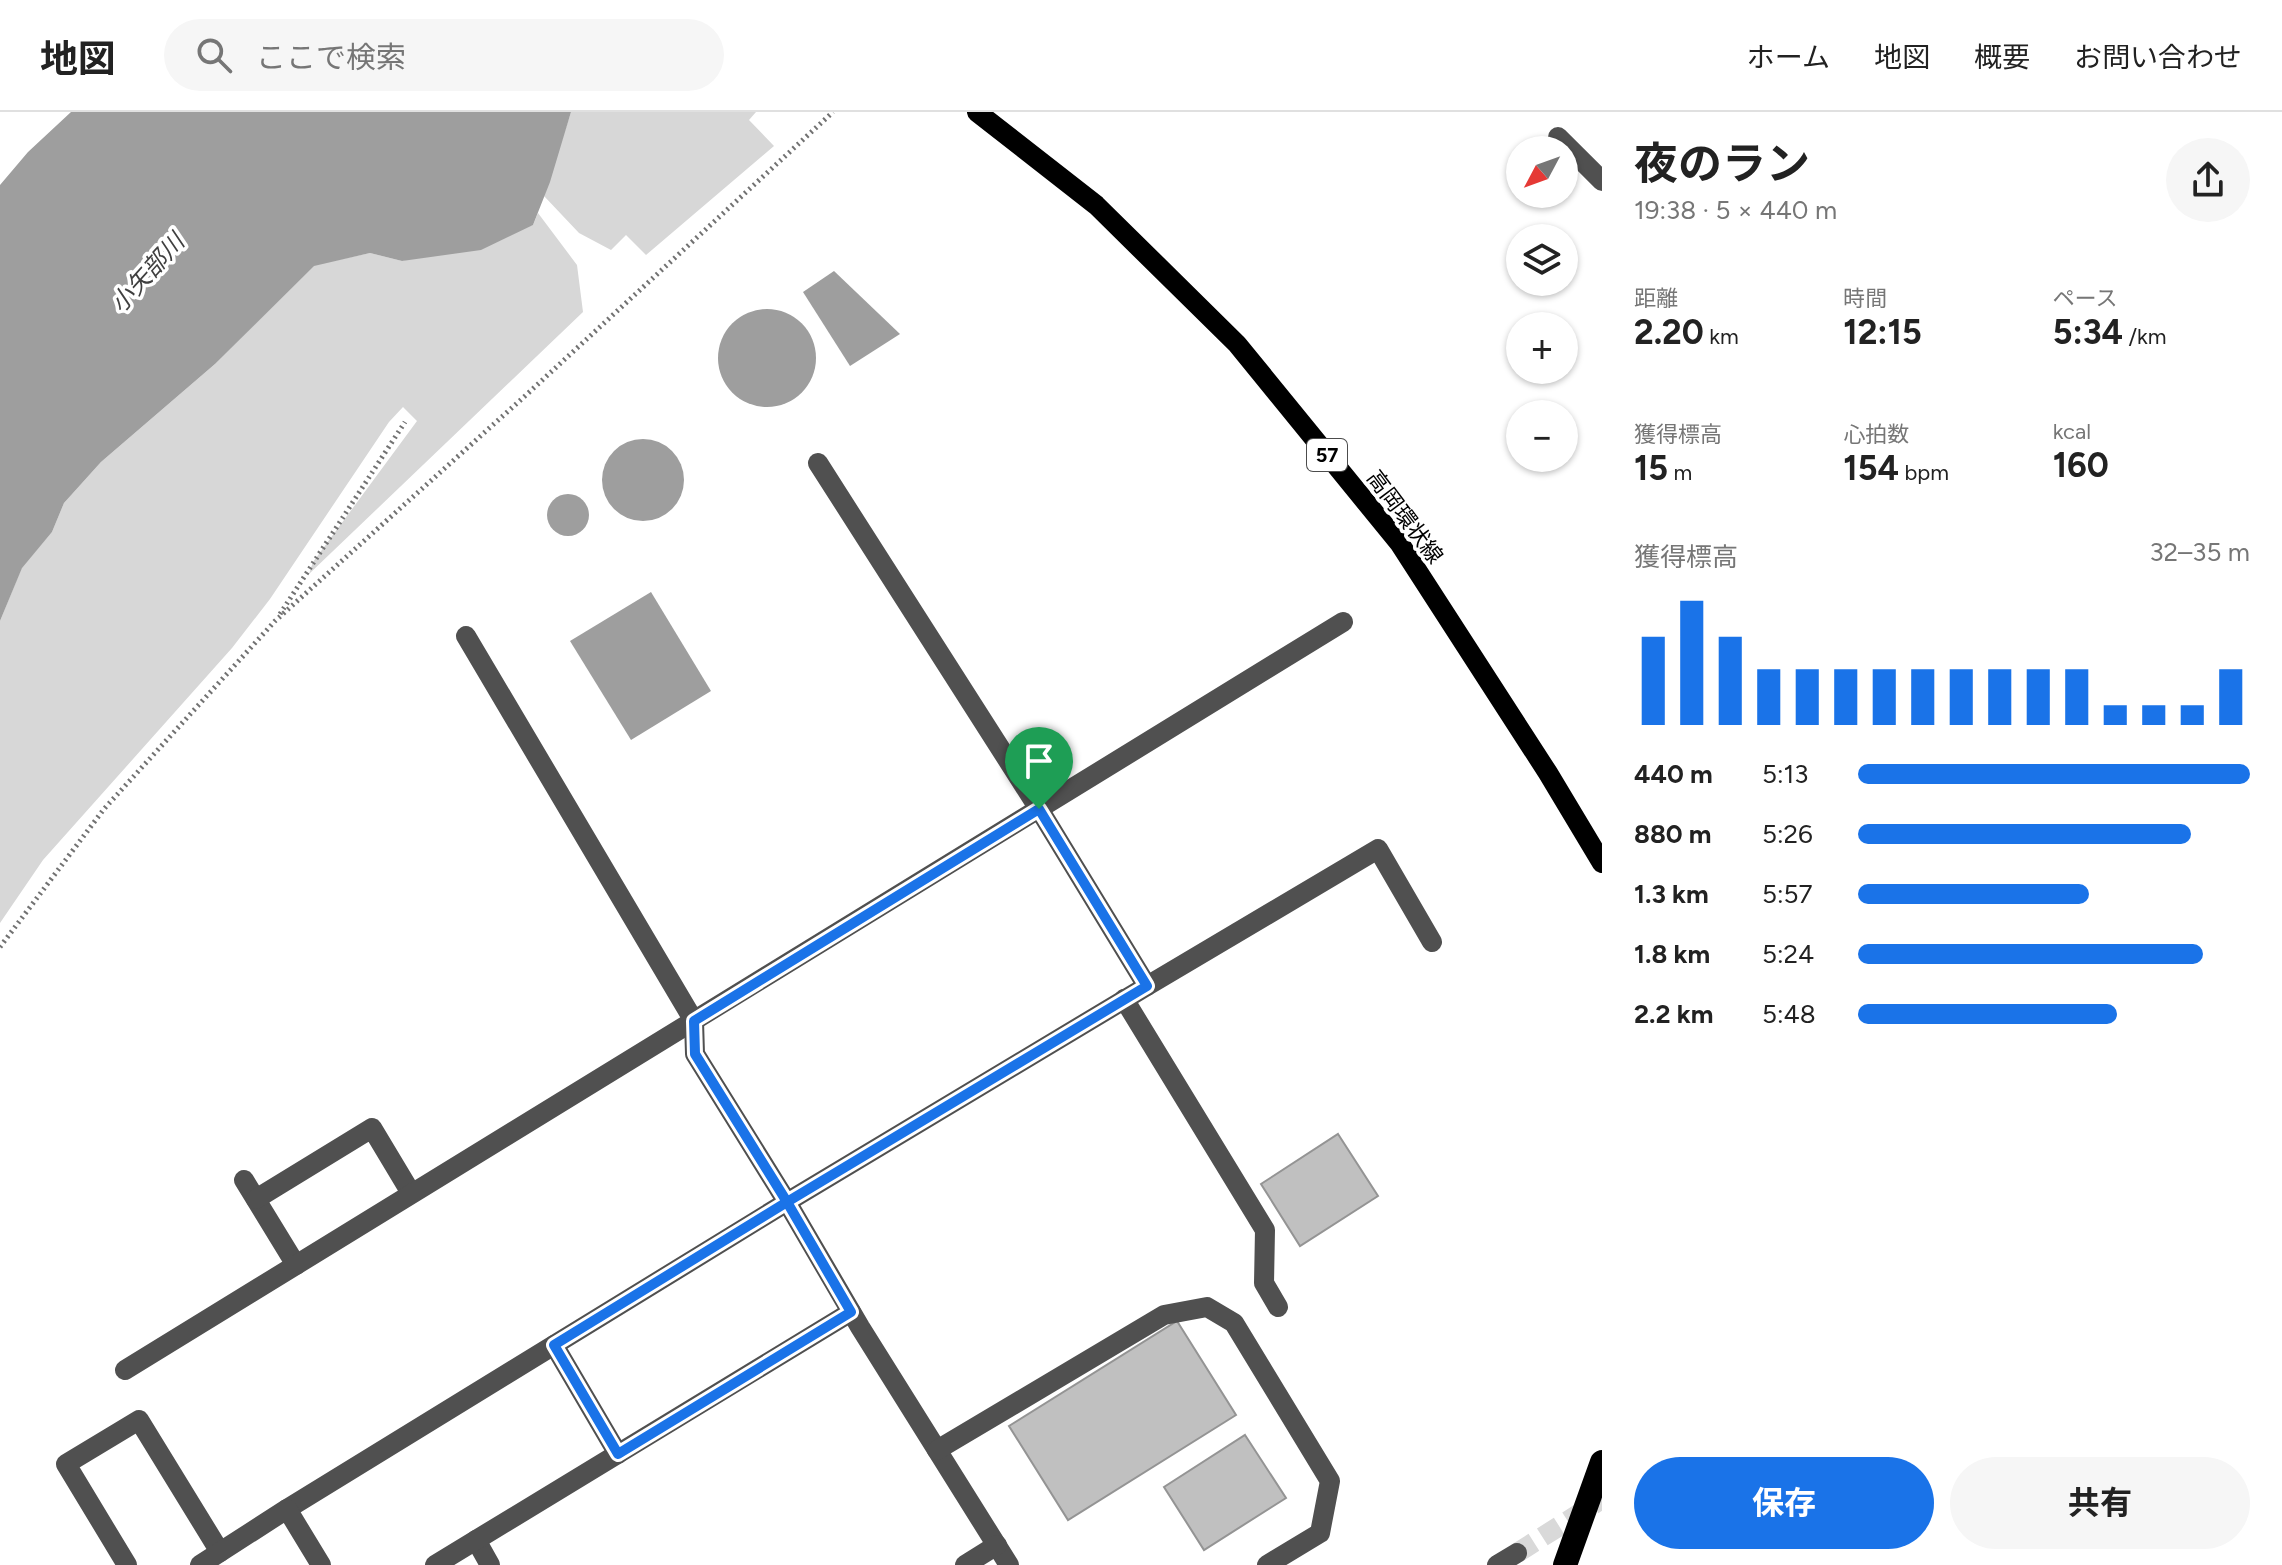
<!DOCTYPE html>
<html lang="ja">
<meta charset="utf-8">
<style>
:root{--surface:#fff;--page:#f6f6f6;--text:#222;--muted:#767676;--line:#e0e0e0;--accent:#1a73e8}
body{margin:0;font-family:Figtree,"Noto Sans JP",sans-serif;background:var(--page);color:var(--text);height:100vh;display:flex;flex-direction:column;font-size:30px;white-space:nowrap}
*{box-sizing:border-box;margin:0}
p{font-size:26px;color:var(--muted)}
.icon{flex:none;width:44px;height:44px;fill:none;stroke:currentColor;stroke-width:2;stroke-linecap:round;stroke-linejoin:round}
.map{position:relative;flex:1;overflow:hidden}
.side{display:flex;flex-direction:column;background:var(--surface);width:680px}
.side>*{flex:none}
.needle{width:52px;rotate:229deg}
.controls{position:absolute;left:1506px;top:24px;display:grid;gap:16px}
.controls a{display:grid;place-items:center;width:72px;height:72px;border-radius:50%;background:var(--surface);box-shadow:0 2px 6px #0004;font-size:40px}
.pin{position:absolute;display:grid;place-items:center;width:68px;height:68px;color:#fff;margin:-82px -34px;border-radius:50% 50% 50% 0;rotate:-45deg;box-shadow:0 0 8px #0007}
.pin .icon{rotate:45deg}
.round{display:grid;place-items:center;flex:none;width:84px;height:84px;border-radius:42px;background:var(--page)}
.summary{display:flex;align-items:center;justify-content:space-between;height:136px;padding:0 32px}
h1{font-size:44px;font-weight:700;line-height:60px}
.figures{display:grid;grid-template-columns:repeat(3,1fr);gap:12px;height:136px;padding:8px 32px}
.figures div{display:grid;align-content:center}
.figures b{font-size:34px;font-weight:700}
.figures small{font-size:22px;font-weight:400}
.figures p{font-size:22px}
.chart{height:224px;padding:16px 32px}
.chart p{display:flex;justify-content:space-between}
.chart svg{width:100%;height:144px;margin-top:8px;stroke:var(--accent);stroke-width:6}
.action{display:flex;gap:16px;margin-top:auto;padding:16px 32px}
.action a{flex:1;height:92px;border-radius:48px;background:var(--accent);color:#fff;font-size:32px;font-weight:700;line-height:92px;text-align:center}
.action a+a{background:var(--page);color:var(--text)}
ul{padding:0 32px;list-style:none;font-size:26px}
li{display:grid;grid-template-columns:128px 96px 1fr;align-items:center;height:60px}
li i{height:20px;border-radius:10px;background:var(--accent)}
header{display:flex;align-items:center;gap:48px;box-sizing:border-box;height:112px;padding:0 40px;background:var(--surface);border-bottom:2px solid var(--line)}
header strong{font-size:38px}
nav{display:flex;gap:44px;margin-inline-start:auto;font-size:28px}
.search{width:560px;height:72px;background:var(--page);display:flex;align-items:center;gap:20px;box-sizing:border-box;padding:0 28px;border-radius:44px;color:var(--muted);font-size:30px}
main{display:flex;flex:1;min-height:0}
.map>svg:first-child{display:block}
</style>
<header>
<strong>地図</strong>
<div class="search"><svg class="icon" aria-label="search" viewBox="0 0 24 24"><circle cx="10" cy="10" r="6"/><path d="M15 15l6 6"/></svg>ここで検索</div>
<nav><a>ホーム</a><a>地図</a><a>概要</a><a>お問い合わせ</a></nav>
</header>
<main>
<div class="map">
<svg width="1602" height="1453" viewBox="0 0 1602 1453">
<rect width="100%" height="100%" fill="#fff"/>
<g fill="#d7d7d7">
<path d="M 571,0 L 756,0 L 749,8 L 774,34 L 646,143 L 626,123 L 611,138 L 579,121 L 544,84 Z"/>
<path d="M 538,101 L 577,153 L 583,200 L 309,462 L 313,450 L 417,309 L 403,295 L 389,310 L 270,487 L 232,536 L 43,748 L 0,811 L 0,509 L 22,455 L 52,420 L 64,391 L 101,350 L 215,252 L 314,153 L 370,141 L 402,149 L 533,113 Z"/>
</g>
<g fill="#9e9e9e">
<path d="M 71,0 L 571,0 L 550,70 L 533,113 L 481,138 L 402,149 L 370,141 L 314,154 L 215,252 L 101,350 L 64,391 L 52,420 L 22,456 L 0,509 L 0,73 L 28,40 Z"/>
<path d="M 834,159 L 900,222 L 850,254 L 803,180 Z"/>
<circle cx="767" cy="246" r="49"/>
<circle cx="643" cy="368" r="41"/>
<circle cx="568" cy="403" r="21"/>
<path d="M 651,480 L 711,579 L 631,628 L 570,529 Z"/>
</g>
<g fill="#c0c0c0" stroke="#949494" stroke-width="2">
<path d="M 1338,1022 L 1378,1084 L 1300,1134 L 1261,1072 Z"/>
<path d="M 1177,1209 L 1236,1303 L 1068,1408 L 1009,1314 Z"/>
<path d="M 1245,1323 L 1286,1386 L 1204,1438 L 1164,1375 Z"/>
</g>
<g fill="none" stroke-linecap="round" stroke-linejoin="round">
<path stroke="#d9d9d9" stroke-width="20" stroke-dasharray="20 10" stroke-linecap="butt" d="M 1517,1441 L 1602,1387"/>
<g stroke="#727272" stroke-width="5" stroke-dasharray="2 4" stroke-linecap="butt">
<path d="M 280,502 L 405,310"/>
<path d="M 0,835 L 104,697 L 275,509 L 525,284 L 833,0"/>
</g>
<g stroke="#505050" stroke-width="20">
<path d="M 1558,25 L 1602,69"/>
<path d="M 466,524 L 694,909 L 695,942 L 787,1090 L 860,1215 L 1009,1453"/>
<path d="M 1147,874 L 1378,737 L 1432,830"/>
<path d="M 1124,887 L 1265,1118 L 1264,1171 L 1278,1195"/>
<path d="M 244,1068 L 296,1153"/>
<path d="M 256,1087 L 372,1016 L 411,1081"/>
<path d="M 554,1233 L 618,1342"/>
<path d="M 125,1258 L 1343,510"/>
<path d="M 937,1338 L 1164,1203 L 1207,1195 L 1234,1211 L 1330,1369 L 1320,1421 L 1267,1453"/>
<path d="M 287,1397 L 787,1090 L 1147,874 L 1039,697 L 818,351"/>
<path d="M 476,1428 L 490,1453"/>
<path d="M 127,1453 L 66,1352 L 139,1308 L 220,1440"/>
<path d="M 200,1453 L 287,1397 L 321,1453"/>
<path d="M 435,1453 L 851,1200"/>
<path d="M 965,1453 L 997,1433"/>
<path d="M 1497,1453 L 1517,1441"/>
</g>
<path stroke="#000" stroke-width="20" d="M 977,0 L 1096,93 L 1237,232 L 1400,432 L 1548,661 L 1602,751"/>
<path stroke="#000" stroke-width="24" d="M 1565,1453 L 1602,1350"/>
</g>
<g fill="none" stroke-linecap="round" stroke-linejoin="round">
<g stroke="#fff" stroke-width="16">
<path id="route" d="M 1039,697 L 694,909 L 695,942 L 787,1090 L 554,1233 L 618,1342 L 851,1200 L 787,1090 L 1147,874 L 1039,697"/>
</g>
<use href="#route" stroke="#1a73e8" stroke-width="10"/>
</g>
<g text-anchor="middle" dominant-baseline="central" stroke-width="7" stroke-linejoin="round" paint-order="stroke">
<rect fill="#fff" stroke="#4c4c4c" stroke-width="2" x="1307" y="327" width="40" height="32" rx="6"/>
<g font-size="20" font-weight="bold" fill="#000">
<text x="1327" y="343">57</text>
</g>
<g font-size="22" fill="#000" stroke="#fff">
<text transform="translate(1405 405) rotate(53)">高岡環状線</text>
</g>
<g font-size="24" font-style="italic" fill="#3f3f3f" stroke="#fff">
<text transform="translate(147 161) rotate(-48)">小矢部川</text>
</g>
</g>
</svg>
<div class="controls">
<a><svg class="needle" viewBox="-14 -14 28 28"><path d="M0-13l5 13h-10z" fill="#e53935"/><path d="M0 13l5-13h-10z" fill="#767676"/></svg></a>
<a><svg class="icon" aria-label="layers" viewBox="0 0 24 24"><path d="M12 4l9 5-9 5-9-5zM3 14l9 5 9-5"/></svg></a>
<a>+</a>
<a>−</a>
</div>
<div class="pin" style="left:1039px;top:697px;background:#1e9e55"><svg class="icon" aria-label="arrive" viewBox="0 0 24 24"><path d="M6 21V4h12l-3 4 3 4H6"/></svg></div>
</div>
<section class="side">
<div class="summary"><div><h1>夜のラン</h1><p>19:38 · 5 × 440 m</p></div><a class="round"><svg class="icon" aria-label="share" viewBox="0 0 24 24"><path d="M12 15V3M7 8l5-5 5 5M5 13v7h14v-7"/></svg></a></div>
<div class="figures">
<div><p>距離</p><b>2.20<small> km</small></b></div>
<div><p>時間</p><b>12:15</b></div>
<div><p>ペース</p><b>5:34<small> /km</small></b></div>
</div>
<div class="figures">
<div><p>獲得標高</p><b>15<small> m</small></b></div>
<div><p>心拍数</p><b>154<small> bpm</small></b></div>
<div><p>kcal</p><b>160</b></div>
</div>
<div class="chart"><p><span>獲得標高</span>32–35 m</p>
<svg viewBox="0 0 160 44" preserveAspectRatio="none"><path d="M5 44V17M15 44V6M25 44V17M35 44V27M45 44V27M55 44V27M65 44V27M75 44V27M85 44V27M95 44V27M105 44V27M115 44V27M125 44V38M135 44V38M145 44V38M155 44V27"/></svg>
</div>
<ul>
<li><b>440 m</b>5:13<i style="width:100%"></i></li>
<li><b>880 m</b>5:26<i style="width:85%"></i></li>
<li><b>1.3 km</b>5:57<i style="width:59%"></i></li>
<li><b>1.8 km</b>5:24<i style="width:88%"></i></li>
<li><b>2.2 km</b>5:48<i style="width:66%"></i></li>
</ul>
<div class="action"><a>保存</a><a>共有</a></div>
</section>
</main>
